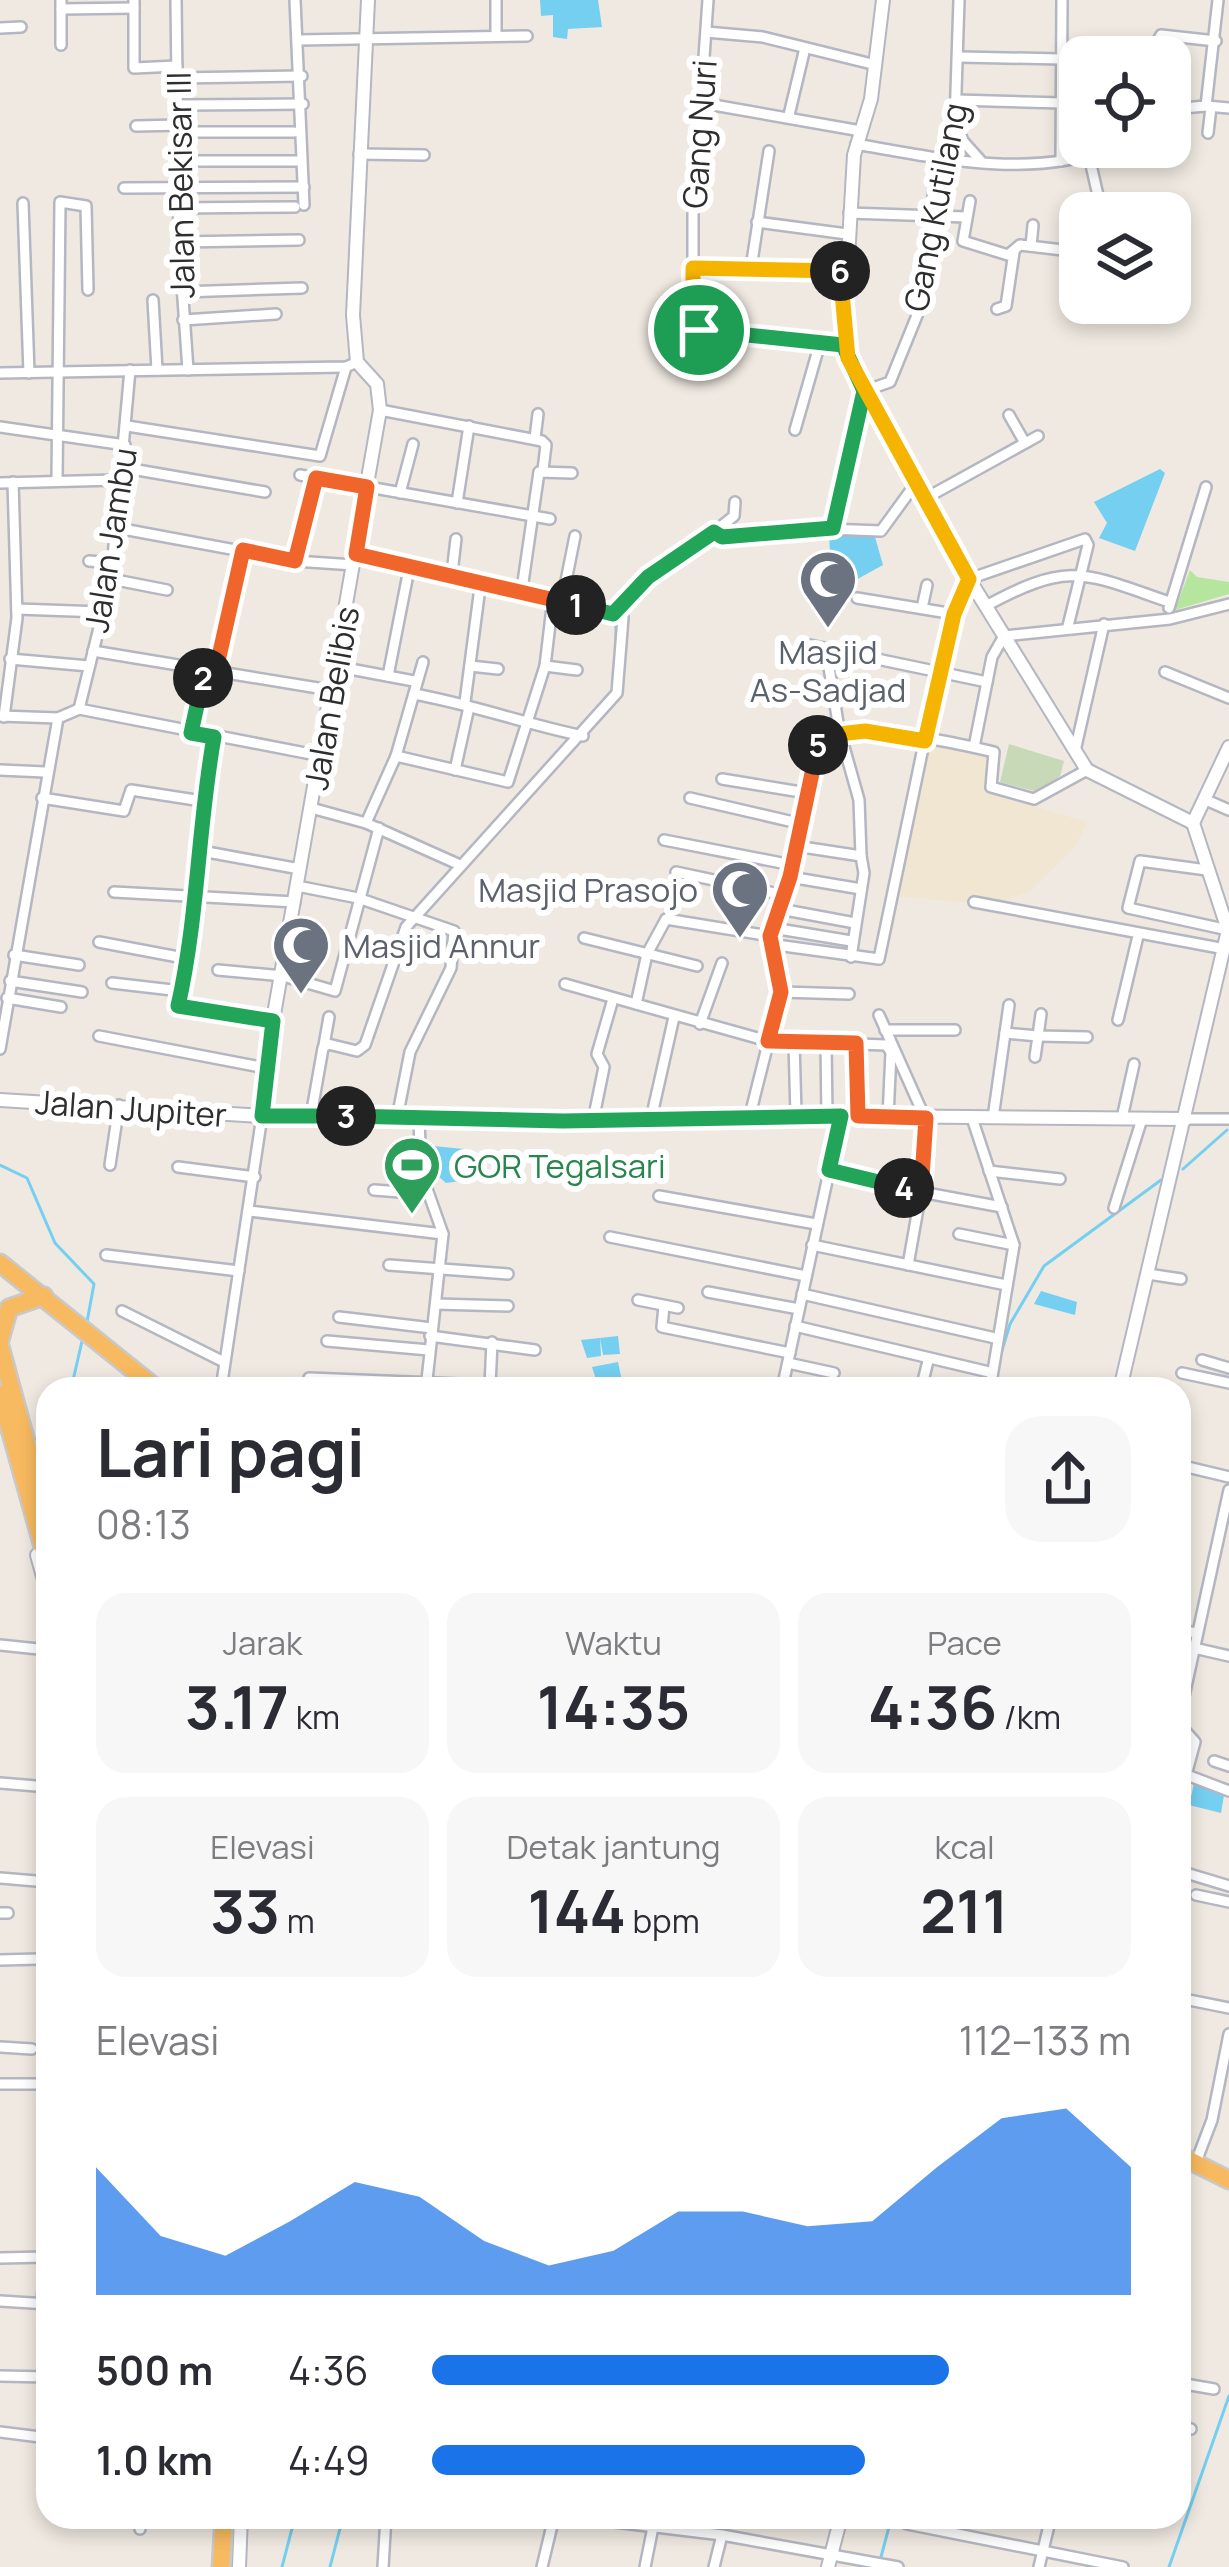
<!DOCTYPE html>
<html lang="id">
<meta charset="utf-8">
<style>
:root{--surface:#fff;--page:#f7f7f7;--text:#2b2b33;--muted:#7c7c81;--accent:#1a73e8}
body{margin:0;font-family:Manrope,sans-serif;background:var(--page);color:var(--text);height:100vh;display:flex;flex-direction:column;font-size:45px;white-space:nowrap}
*{box-sizing:border-box;margin:0}
p{font-size:39px;color:var(--muted)}
.icon{flex:none;width:66px;height:66px;fill:none;stroke:currentColor;stroke-width:2;stroke-linecap:round;stroke-linejoin:round}
.map{position:relative;flex:1;overflow:hidden}
.drawer{position:absolute;left:36px;top:1377px;width:1155px;height:1152px;display:flex;flex-direction:column;background:var(--surface);border-radius:36px;box-shadow:0 6px 18px #0003}
.drawer>*{flex:none}
.tools{position:absolute;left:1059px;top:36px;display:grid;gap:24px}
.tools a{display:grid;place-items:center;width:132px;height:132px;border-radius:24px;background:var(--surface);box-shadow:0 6px 18px #0003;font-size:60px}
.pin{position:absolute;display:grid;place-items:center;width:102px;height:102px;color:#fff;margin:-51px;border:6px solid #fff;border-radius:50%;box-shadow:0 3px 12px #0007}
.km{position:absolute;width:60px;height:60px;margin:-30px;border-radius:50%;background:#222;color:#fff;font-size:33px;line-height:60px;text-align:center}
.round{display:grid;place-items:center;flex:none;width:126px;height:126px;border-radius:36px;background:var(--page)}
.overview{display:flex;align-items:center;justify-content:space-between;height:204px;padding:0 60px}
h1{font-size:66px;font-weight:700;line-height:90px}
.stats{display:grid;grid-template-columns:repeat(3,1fr);gap:18px;height:204px;padding:12px 60px}
.stats div{display:grid;align-content:center;border-radius:30px;background:var(--page);text-align:center}
.stats b{font-size:60px;font-weight:700}
.stats small{font-size:33px;font-weight:400}
.stats p{font-size:33px}
.chart{height:336px;padding:24px 60px}
.chart p{display:flex;justify-content:space-between}
.chart svg{width:100%;height:216px;margin-top:12px;fill:var(--accent);opacity:.7}
ul{padding:0 60px;list-style:none;font-size:39px}
li{display:grid;grid-template-columns:192px 144px 1fr;align-items:center;height:90px}
li i{height:30px;border-radius:15px;background:var(--accent)}
.map>svg:first-child{display:block}
</style>
<div class="map">
<svg width="1229" height="2567" viewBox="0 0 1229 2567">
<rect width="100%" height="100%" fill="#efe9e1"/>
<path fill="#f0e6d1" d="M 934,739 L 999,744 L 991,794 L 1087,822 L 1075,847 L 1029,892 L 991,905 L 892,896 L 926,746 Z"/>
<path fill="#b6e59e" d="M 1190,570 L 1197,577 L 1229,582 L 1229,594 L 1175,610 Z"/>
<path fill="#c8d9b8" d="M 1009,744 L 1064,761 L 1060,776 L 1038,792 L 1000,782 Z"/>
<g fill="#75cff0">
<path d="M 540,0 L 598,0 L 602,27 L 568,29 L 567,39 L 553,37 L 553,15 L 541,16 Z"/>
<path d="M 1160,469 L 1165,473 L 1135,551 L 1099,538 L 1107,523 L 1094,502 Z"/>
<path d="M 829,533 L 875,537 L 883,565 L 832,593 Z"/>
<path d="M 433,1146 L 464,1149 L 468,1180 L 446,1183 L 430,1169 Z"/>
<path d="M 1041,1291 L 1077,1302 L 1075,1315 L 1034,1304 Z"/>
<path d="M 618,1336 L 620,1354 L 603,1355 L 600,1338 L 601,1356 L 587,1358 L 581,1340 Z"/>
<path d="M 618,1362 L 623,1386 L 599,1389 L 592,1367 Z"/>
<path d="M 1194,1784 L 1224,1795 L 1221,1813 L 1189,1805 Z"/>
</g>
<g fill="none" stroke-linecap="round" stroke-linejoin="round">
<g stroke="#75cff0" stroke-width="3">
<path d="M 722,532 L 809,523"/>
<path d="M 640,592 L 669,567"/>
<path d="M 616,622 L 616,643"/>
<path d="M 593,713 L 614,688"/>
<path d="M 0,1165 L 27,1178 L 55,1243 L 94,1284 L 87,1322"/>
<path d="M 1183,1169 L 1227,1130"/>
<path d="M 999,1360 L 1010,1324 L 1044,1266 L 1161,1180"/>
<path d="M 71,1389 L 83,1337"/>
<path d="M 890,2521 L 892,2517"/>
<path d="M 881,2557 L 889,2527"/>
<path d="M 282,2567 L 295,2517"/>
<path d="M 330,2567 L 343,2517"/>
<path d="M 1169,2567 L 1229,2396"/>
</g>
<g stroke="#b4b7c1" stroke-width="14">
<g id="minor">
<path d="M 134,0 L 134,68 L 177,66"/>
<path d="M 176,0 L 179,242 L 188,370"/>
<path d="M 295,0 L 304,205"/>
<path d="M 496,0 L 496,36"/>
<path d="M 708,0 L 693,215 L 693,324 L 704,331 L 843,345"/>
<path d="M 61,9 L 134,8"/>
<path d="M 0,28 L 21,27"/>
<path d="M 706,32 L 763,37 L 876,65"/>
<path d="M 299,40 L 527,36"/>
<path d="M 61,45 L 61,0"/>
<path d="M 960,57 L 1061,59"/>
<path d="M 1148,57 L 1161,35 L 1216,41"/>
<path d="M 178,78 L 302,76"/>
<path d="M 956,100 L 1062,103"/>
<path d="M 702,103 L 861,131"/>
<path d="M 179,105 L 303,104"/>
<path d="M 1206,106 L 1229,108"/>
<path d="M 1170,109 L 1206,106 L 1218,0"/>
<path d="M 789,115 L 805,48"/>
<path d="M 955,122 L 963,141 L 980,160"/>
<path d="M 136,126 L 180,125"/>
<path d="M 180,132 L 294,132"/>
<path d="M 1208,133 L 1211,107"/>
<path d="M 856,144 C 934,158 1036,180 1110,147"/>
<path d="M 359,154 L 424,155"/>
<path d="M 1089,156 L 1102,213"/>
<path d="M 180,161 L 300,161"/>
<path d="M 1061,161 L 1062,0"/>
<path d="M 124,188 L 304,187"/>
<path d="M 970,201 L 963,241 L 1008,255 L 1020,245 L 1080,252"/>
<path d="M 23,203 L 29,373"/>
<path d="M 179,208 L 295,207"/>
<path d="M 849,213 L 966,217"/>
<path d="M 757,222 L 847,234"/>
<path d="M 179,242 L 299,240"/>
<path d="M 1031,246 L 1033,225"/>
<path d="M 693,267 L 844,272"/>
<path d="M 751,268 L 769,151"/>
<path d="M 182,292 L 302,288"/>
<path d="M 153,300 L 157,370"/>
<path d="M 997,309 L 1006,306 L 1014,252"/>
<path d="M 183,320 L 276,314"/>
<path d="M 0,373 L 346,367 L 357,362"/>
<path d="M 380,410 L 542,441 L 546,445 L 543,470"/>
<path d="M 1009,415 L 1025,443"/>
<path d="M 127,426 L 320,456 L 346,367"/>
<path d="M 0,427 L 125,445"/>
<path d="M 795,430 L 820,343"/>
<path d="M 535,438 L 538,414"/>
<path d="M 120,467 L 265,492"/>
<path d="M 300,475 L 550,519"/>
<path d="M 57,479 L 60,202 L 86,206 L 88,290"/>
<path d="M 0,483 L 116,480"/>
<path d="M 400,493 L 413,444"/>
<path d="M 926,498 L 1038,436"/>
<path d="M 457,503 L 469,426"/>
<path d="M 112,527 L 295,561 L 354,565"/>
<path d="M 833,528 L 864,391 L 890,382 L 918,313 L 938,158 L 955,122 L 959,0"/>
<path d="M 714,532 L 734,516 L 735,502"/>
<path d="M 89,561 L 113,563"/>
<path d="M 295,561 L 316,478"/>
<path d="M 452,573 L 456,539"/>
<path d="M 111,579 L 167,590"/>
<path d="M 522,589 L 539,472 L 572,473"/>
<path d="M 857,598 L 954,614"/>
<path d="M 562,601 L 575,536"/>
<path d="M 986,606 C 1070,560 1085,573 1169,602"/>
<path d="M 922,608 L 927,585"/>
<path d="M 1169,608 L 1206,487"/>
<path d="M 17,609 L 102,612"/>
<path d="M 613,614 L 648,577 L 711,533 L 722,537 L 801,528 L 881,531 L 916,483"/>
<path d="M 810,645 L 987,682"/>
<path d="M 826,649 L 839,729 L 859,800 L 861,856"/>
<path d="M 93,651 L 330,690"/>
<path d="M 10,659 L 89,666"/>
<path d="M 334,666 L 414,681"/>
<path d="M 470,666 L 498,669"/>
<path d="M 545,666 L 577,670"/>
<path d="M 216,670 L 243,550"/>
<path d="M 1165,672 L 1229,698"/>
<path d="M 388,676 L 410,564"/>
<path d="M 414,694 C 471,704 525,724 583,736"/>
<path d="M 465,702 L 481,580"/>
<path d="M 79,709 L 111,579 L 130,370"/>
<path d="M 0,716 L 58,718 L 79,709 L 321,756"/>
<path d="M 4,717 L 17,618 L 13,482"/>
<path d="M 191,733 L 205,670"/>
<path d="M 974,747 L 992,657 L 1004,636 L 1170,619 L 1229,604"/>
<path d="M 1075,751 L 1104,624"/>
<path d="M 396,756 L 423,662"/>
<path d="M 0,770 L 45,772"/>
<path d="M 455,770 L 469,707"/>
<path d="M 722,779 L 807,793"/>
<path d="M 42,798 L 124,811 L 131,790 L 202,801"/>
<path d="M 690,798 L 802,824"/>
<path d="M 1206,800 L 1229,810"/>
<path d="M 311,808 L 366,823 L 460,865"/>
<path d="M 366,823 L 396,756 L 508,782 L 545,666 L 553,599"/>
<path d="M 664,840 L 792,865"/>
<path d="M 796,846 L 861,856 L 864,873 L 851,957"/>
<path d="M 196,850 L 300,869"/>
<path d="M 1207,870 L 1140,861 L 1128,908 L 1228,930"/>
<path d="M 676,872 L 784,895"/>
<path d="M 790,877 L 861,889"/>
<path d="M 297,886 L 358,898 L 454,931 L 451,968 L 410,1052 L 397,1118"/>
<path d="M 114,892 L 295,902"/>
<path d="M 974,902 L 1225,949"/>
<path d="M 780,909 L 855,923"/>
<path d="M 773,928 L 851,941"/>
<path d="M 770,936 L 666,919 L 647,954 L 636,1004 L 768,1041 L 886,1045 L 891,1052 L 888,1117"/>
<path d="M 584,938 L 697,966"/>
<path d="M 99,942 L 189,959 L 178,1005 L 273,1020"/>
<path d="M 769,944 L 879,959 L 939,671 L 969,579 L 1085,539 L 1088,545 L 1068,626"/>
<path d="M 14,955 L 79,965"/>
<path d="M 189,959 L 193,871 L 214,737"/>
<path d="M 218,970 L 283,976 L 335,991 L 379,828"/>
<path d="M 10,981 L 82,992"/>
<path d="M 112,983 L 181,991"/>
<path d="M 565,984 L 636,1004"/>
<path d="M 781,992 L 849,994"/>
<path d="M 7,998 L 61,1007"/>
<path d="M 1041,1014 L 1038,1036 L 1087,1037"/>
<path d="M 1118,1020 L 1138,936"/>
<path d="M 700,1024 L 722,963"/>
<path d="M 885,1030 L 955,1030"/>
<path d="M 1005,1033 L 1038,1036 L 1035,1057"/>
<path d="M 99,1036 L 266,1068"/>
<path d="M 794,1042 L 796,1115"/>
<path d="M 826,1043 L 827,1116"/>
<path d="M 856,1043 L 858,1116"/>
<path d="M 324,1045 L 329,1017"/>
<path d="M 0,1049 L 58,718"/>
<path d="M 750,1115 L 781,992 L 770,936 L 823,736 C 855,721 957,743 994,752 L 991,787 L 1034,799 L 1087,770"/>
<path d="M 311,1116 L 323,1048 L 328,1044 L 357,1051 L 365,1045 L 406,927 L 617,693 L 623,618 L 458,574 L 356,554"/>
<path d="M 972,1118 L 1014,1245 L 990,1389"/>
<path d="M 993,1118 L 1009,1005"/>
<path d="M 1122,1118 L 1134,1064"/>
<path d="M 419,1119 L 421,1172 L 443,1234 L 426,1389"/>
<path d="M 651,1119 L 674,1017"/>
<path d="M 1186,1119 L 1229,1119"/>
<path d="M 593,1121 L 604,1067 L 597,1054 L 613,999"/>
<path d="M 110,1165 L 119,1105"/>
<path d="M 178,1167 L 255,1177"/>
<path d="M 829,1170 L 921,1192 L 925,1118 L 879,1015"/>
<path d="M 989,1171 L 1060,1179"/>
<path d="M 374,1190 L 427,1194"/>
<path d="M 659,1196 L 816,1224"/>
<path d="M 1114,1208 L 1142,1119"/>
<path d="M 249,1211 L 443,1234"/>
<path d="M 959,1234 L 1014,1245"/>
<path d="M 610,1237 L 806,1276"/>
<path d="M 812,1245 L 1006,1285"/>
<path d="M 106,1255 L 239,1271"/>
<path d="M 389,1265 L 508,1274"/>
<path d="M 908,1265 L 921,1192 L 1002,1207"/>
<path d="M 1148,1274 L 1181,1279"/>
<path d="M 708,1292 L 799,1309"/>
<path d="M 802,1294 L 995,1338"/>
<path d="M 638,1300 L 678,1308"/>
<path d="M 436,1304 L 508,1306"/>
<path d="M 664,1306 L 662,1327 L 790,1353"/>
<path d="M 122,1311 L 224,1362"/>
<path d="M 339,1317 L 432,1328"/>
<path d="M 795,1326 L 989,1372"/>
<path d="M 430,1336 L 535,1350"/>
<path d="M 327,1341 L 429,1350"/>
<path d="M 1202,1360 L 1229,1368"/>
<path d="M 788,1363 L 834,1373"/>
<path d="M 1182,1373 L 1229,1383"/>
<path d="M 309,1378 L 587,1389"/>
<path d="M 782,1384 L 801,1389"/>
<path d="M 490,1385 L 492,1342"/>
<path d="M 221,1389 L 262,1116"/>
<path d="M 782,1389 L 841,1116"/>
<path d="M 921,1389 L 928,1361"/>
<path d="M 1179,1465 L 1229,1477"/>
<path d="M 1179,1630 L 1197,1633"/>
<path d="M 0,1645 L 48,1650"/>
<path d="M 1194,1648 L 1229,1656"/>
<path d="M 1179,1719 L 1229,1490"/>
<path d="M 1179,1724 L 1195,1742 L 1186,1775"/>
<path d="M 1214,1761 L 1229,1766"/>
<path d="M 44,1767 L 48,1767"/>
<path d="M 1179,1772 L 1229,1791"/>
<path d="M 0,1783 L 48,1787"/>
<path d="M 1186,1873 L 1229,1886"/>
<path d="M 0,1878 L 48,1882"/>
<path d="M 1196,1895 L 1229,1902"/>
<path d="M 0,1913 L 8,1913"/>
<path d="M 0,1960 L 39,1959"/>
<path d="M 1179,1998 L 1229,2008"/>
<path d="M 0,2047 L 32,2049"/>
<path d="M 0,2084 L 39,2084"/>
<path d="M 1196,2162 L 1212,2120 L 1229,2034"/>
<path d="M 0,2258 L 45,2257 L 42,2304"/>
<path d="M 0,2301 L 48,2304"/>
<path d="M 0,2376 L 48,2377"/>
<path d="M 1179,2383 L 1214,2389"/>
<path d="M 1179,2427 L 1191,2429"/>
<path d="M 0,2432 L 48,2438"/>
<path d="M 140,2517 L 140,2529"/>
<path d="M 573,2517 L 722,2535 L 898,2567"/>
<path d="M 817,2517 L 840,2521"/>
<path d="M 907,2524 L 1123,2567"/>
<path d="M 383,2567 L 386,2517"/>
<path d="M 542,2567 L 554,2517"/>
<path d="M 645,2567 L 655,2517"/>
<path d="M 714,2567 L 722,2535"/>
<path d="M 1039,2567 L 1051,2517"/>
</g>
</g>
<g stroke="#b4b7c1" stroke-width="16">
<g id="tertiary">
<path d="M 883,0 L 871,99 L 854,155 L 843,345 L 969,579 L 1087,770 L 1193,823"/>
<path d="M 1193,823 L 1229,747"/>
<path d="M 0,1100 L 262,1116 L 529,1121 L 750,1115 L 1186,1119"/>
<path d="M 262,1116 L 273,1020 L 380,410 L 377,384 L 357,362 L 353,315 L 368,0"/>
<path d="M 1120,1389 L 1228,930 L 1193,823"/>
<path d="M 37,1555 L 48,1594"/>
<path d="M 239,2567 L 241,2517"/>
<path d="M 828,2567 L 841,2517"/>
</g>
</g>
<g stroke="#c9c9c9" stroke-width="21">
<g id="trunk">
<path d="M 0,1263 L 157,1389"/>
<path d="M 0,1340 L 9,1308 L 44,1296"/>
<path d="M 0,1346 L 48,1522"/>
<path d="M 0,1394 L 48,1565"/>
<path d="M 1179,2155 L 1229,2180"/>
<path d="M 221,2567 L 224,2517"/>
</g>
</g>
<use href="#minor" stroke="#fff" stroke-width="9"/>
<use href="#tertiary" stroke="#fff" stroke-width="12"/>
<use href="#trunk" stroke="#f8ba60" stroke-width="16"/>
</g>
<g fill="none" stroke-linecap="round" stroke-linejoin="round">
<g stroke="#fff" stroke-width="24">
<path id="split-1" d="M 576,605 L 613,614 L 648,577 L 714,532 L 722,537 L 833,528 L 864,391 L 843,345 L 699,330"/>
</g>
<g stroke="#fff" stroke-width="24">
<path id="split-2" d="M 203,678 L 205,670 L 216,670 L 243,550 L 295,561 L 316,478 L 367,487 L 356,554 L 576,605"/>
</g>
<g stroke="#fff" stroke-width="24">
<path id="split-3" d="M 203,678 L 191,733 L 214,737 C 198,826 198,918 178,1006 L 273,1021 L 262,1116 L 346,1116"/>
</g>
<g stroke="#fff" stroke-width="24">
<path id="split-4" d="M 346,1116 L 563,1121 L 841,1116 L 829,1170 L 904,1188"/>
</g>
<g stroke="#fff" stroke-width="24">
<path id="split-5" d="M 818,745 L 790,877 L 770,936 L 781,992 L 768,1041 L 856,1043 L 858,1116 L 926,1118 L 921,1192 L 904,1188"/>
</g>
<g stroke="#fff" stroke-width="24">
<path id="split-6" d="M 818,745 L 823,736 L 865,731 L 925,741 L 954,614 L 969,579 L 848,358 L 840,271"/>
</g>
<g stroke="#fff" stroke-width="24">
<path id="split-7" d="M 699,330 L 693,324 L 693,268 L 840,271"/>
</g>
<use href="#split-1" stroke="#22a559" stroke-width="15"/>
<use href="#split-2" stroke="#f0652b" stroke-width="15"/>
<use href="#split-3" stroke="#22a559" stroke-width="15"/>
<use href="#split-4" stroke="#22a559" stroke-width="15"/>
<use href="#split-5" stroke="#f0652b" stroke-width="15"/>
<use href="#split-6" stroke="#f5b400" stroke-width="15"/>
<use href="#split-7" stroke="#f5b400" stroke-width="15"/>
</g>
<defs>
<g id="mosque-pin" transform="scale(3)"><path d="M0 17L-7.5 6A9.5 9.5 0 1 1 7.5 6Z" fill="#6b7280" stroke="#fff"/><path d="M3.5-4.9A6 6 0 1 0 3.5 4.9A5 5 0 1 1 3.5-4.9Z" fill="#fff"/></g>
<g id="stadium-pin" transform="scale(3)"><path d="M0 17L-7.5 6A9.5 9.5 0 1 1 7.5 6Z" fill="#2e9e5b" stroke="#fff"/><path d="M0-5a6.5 5 0 1 0 0 10a6.5 5 0 1 0 0-10ZM-3.5-1.8h7v3.6h-7Z" fill="#fff"/></g>
</defs>
<g fill-rule="evenodd">
<use href="#mosque-pin" x="828" y="579"/>
<use href="#mosque-pin" x="740" y="889"/>
<use href="#mosque-pin" x="301" y="945"/>
<use href="#stadium-pin" x="412" y="1165"/>
</g>
<g text-anchor="middle" dominant-baseline="central" stroke-width="12" stroke-linejoin="round" paint-order="stroke">
<g font-size="33" fill="#2e2e2e" stroke="#fff">
<text transform="translate(699 134) rotate(-86)">Gang Nuri</text>
<text transform="translate(180 185) rotate(-91)">Jalan Bekisar III</text>
<text transform="translate(935 207) rotate(-79)">Gang Kutilang</text>
<text transform="translate(110 540) rotate(-81)">Jalan Jambu</text>
<text transform="translate(331 698) rotate(-80)">Jalan Belibis</text>
<text transform="translate(131 1108) rotate(4)">Jalan Jupiter</text>
</g>
<g font-size="33" fill="#5b616d" stroke="#fff">
<text x="828" y="651">Masjid<tspan x="828" dy="38">As-Sadjad</tspan></text>
<text x="698" y="889" text-anchor="end">Masjid Prasojo</text>
<text x="343" y="945" text-anchor="start">Masjid Annur</text>
</g>
<g font-size="33" fill="#27864d" stroke="#fff" text-anchor="start">
<text x="454" y="1165">GOR Tegalsari</text>
</g>
</g>
</svg>
<div class="tools">
<a><svg class="icon" aria-label="locate" viewBox="0 0 24 24"><circle cx="12" cy="12" r="6"/><path d="M12 2v4M12 18v4M2 12h4M18 12h4"/></svg></a>
<a><svg class="icon" aria-label="layers" viewBox="0 0 24 24"><path d="M12 4l9 5-9 5-9-5zM3 14l9 5 9-5"/></svg></a>
</div>
<div class="pin" style="left:699px;top:330px;background:#1e9e55"><svg class="icon" aria-label="arrive" viewBox="0 0 24 24"><path d="M6 21V4h12l-3 4 3 4H6"/></svg></div>
<b class="km" style="left:576px;top:605px">1</b>
<b class="km" style="left:203px;top:678px">2</b>
<b class="km" style="left:346px;top:1116px">3</b>
<b class="km" style="left:904px;top:1188px">4</b>
<b class="km" style="left:818px;top:745px">5</b>
<b class="km" style="left:840px;top:271px">6</b>
<section class="drawer">
<div class="overview"><div><h1>Lari pagi</h1><p>08:13</p></div><a class="round"><svg class="icon" aria-label="share" viewBox="0 0 24 24"><path d="M12 15V3M7 8l5-5 5 5M5 13v7h14v-7"/></svg></a></div>
<div class="stats">
<div><p>Jarak</p><b>3.17<small> km</small></b></div>
<div><p>Waktu</p><b>14:35</b></div>
<div><p>Pace</p><b>4:36<small> /km</small></b></div>
</div>
<div class="stats">
<div><p>Elevasi</p><b>33<small> m</small></b></div>
<div><p>Detak jantung</p><b>144<small> bpm</small></b></div>
<div><p>kcal</p><b>211</b></div>
</div>
<div class="chart"><p><span>Elevasi</span>112–133 m</p>
<svg viewBox="0 0 160 44" preserveAspectRatio="none"><path d="M0 44V18L10 32L20 36L30 29L40 21L50 24L60 33L70 38L80 35L90 27L100 27L110 30L120 29L130 18L140 8L150 6L160 18V44z"/></svg>
</div>
<ul>
<li><b>500 m</b>4:36<i style="width:74%"></i></li>
<li><b>1.0 km</b>4:49<i style="width:62%"></i></li>
</ul>
</section>
</div>
